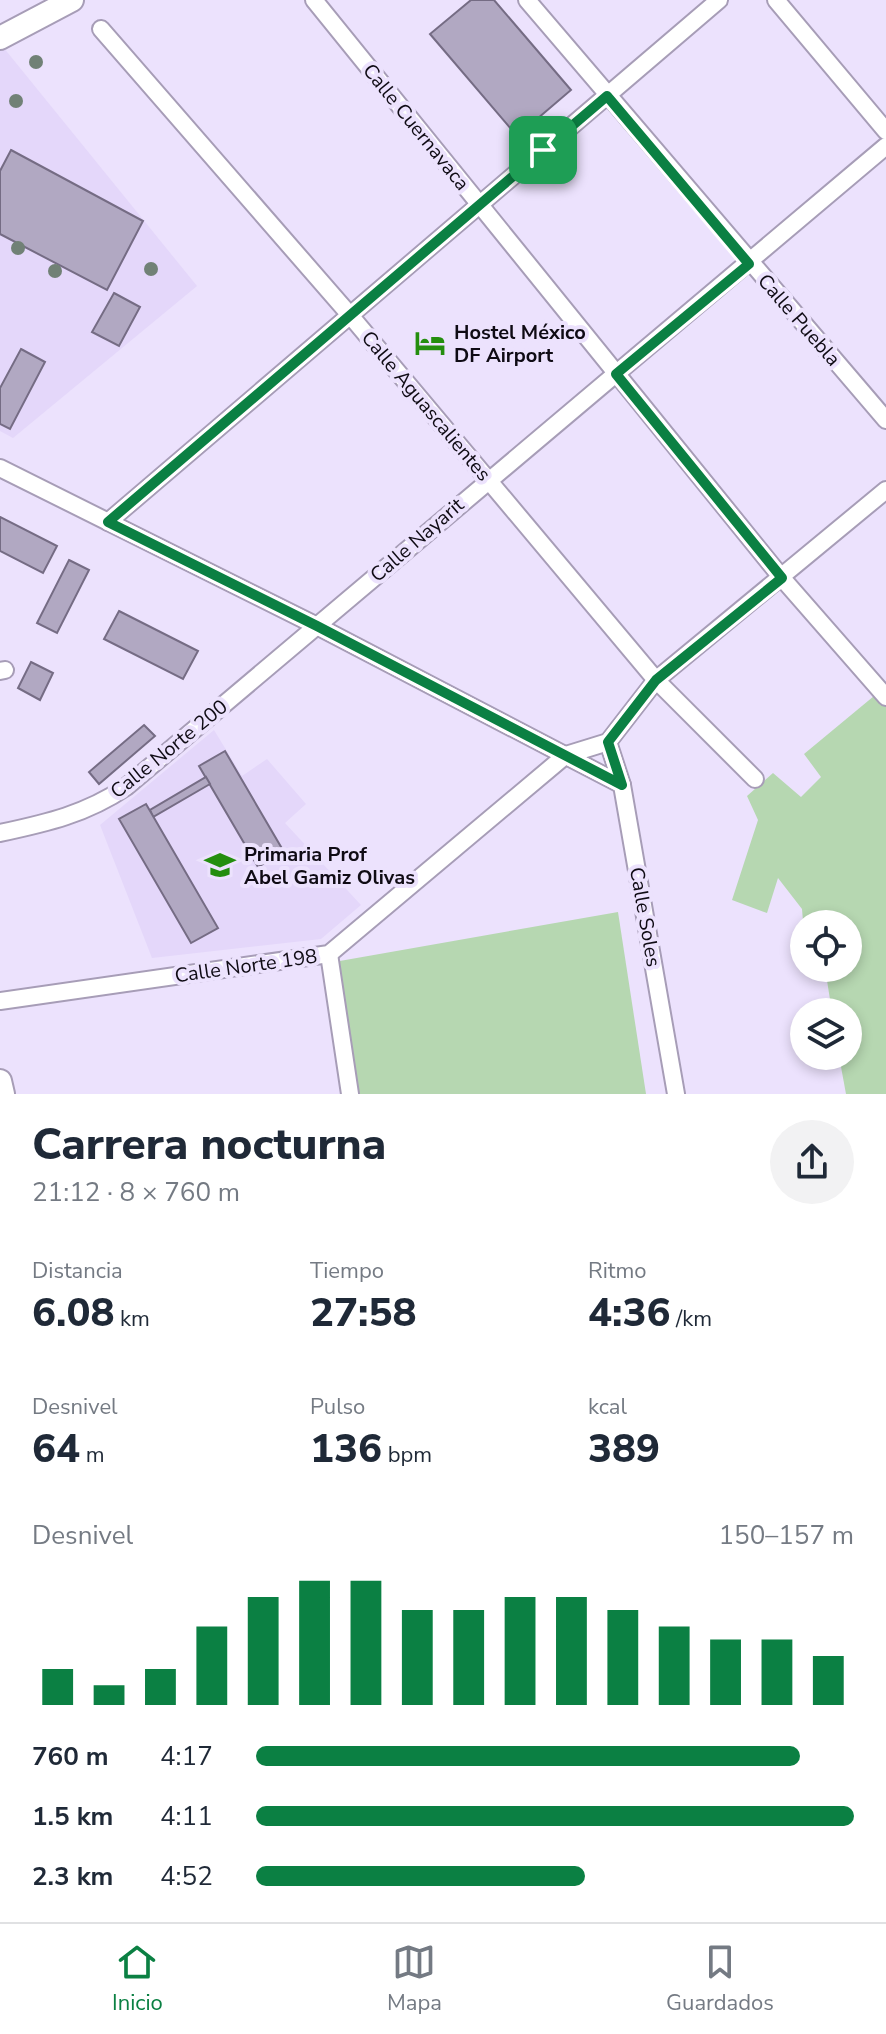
<!DOCTYPE html>
<html lang="es">
<meta charset="utf-8">
<style>
:root{--surface:#fff;--page:#f2f2f3;--text:#1f2937;--muted:#747a83;--line:#e0e1e3;--accent:#0b8043}
body{margin:0;font-family:"Nunito Sans",sans-serif;background:var(--page);color:var(--text);height:100vh;display:flex;flex-direction:column;font-size:30px;white-space:nowrap}
*{box-sizing:border-box;margin:0}
p{font-size:26px;color:var(--muted)}
.icon{flex:none;width:44px;height:44px;fill:none;stroke:currentColor;stroke-width:2;stroke-linecap:round;stroke-linejoin:round}
.map{position:relative;height:1094px;overflow:hidden}
.sheet{display:flex;flex-direction:column;background:var(--surface);flex:1}
.sheet>*{flex:none}
.controls{position:absolute;left:790px;top:910px;display:grid;gap:16px}
.controls a{display:grid;place-items:center;width:72px;height:72px;border-radius:50%;background:var(--surface);box-shadow:0 4px 12px #0003;font-size:40px}
.pin{position:absolute;display:grid;place-items:center;width:68px;height:68px;color:#fff;margin:-34px;border-radius:16px;box-shadow:0 4px 12px #0006}
.round{display:grid;place-items:center;flex:none;width:84px;height:84px;border-radius:42px;background:var(--page)}
.head{display:flex;align-items:center;justify-content:space-between;height:136px;padding:0 32px}
h1{font-size:44px;font-weight:800;line-height:60px}
.metrics{display:grid;grid-template-columns:repeat(3,1fr);gap:12px;height:136px;padding:8px 32px}
.metrics div{display:grid;align-content:center}
.metrics b{font-size:40px;font-weight:800}
.metrics small{font-size:22px;font-weight:400}
.metrics p{font-size:22px}
.chart{height:224px;padding:16px 32px}
.chart p{display:flex;justify-content:space-between}
.chart svg{width:100%;height:144px;margin-top:8px;stroke:var(--accent);stroke-width:6}
ul{padding:0 32px;list-style:none;font-size:26px}
li{display:grid;grid-template-columns:128px 96px 1fr;align-items:center;height:60px}
li i{height:20px;border-radius:10px;background:var(--accent)}
.menu{display:flex;justify-content:space-around;align-items:center;height:112px;border-top:2px solid var(--line);background:var(--surface);font-size:22px;color:var(--muted)}
.menu a{display:grid;justify-items:center;gap:4px}
.menu .selected{color:var(--accent)}
.map>svg:first-child{display:block}
</style>
<div class="map">
<svg width="886" height="1094" viewBox="0 0 886 1094">
<rect width="100%" height="100%" fill="#ece2fd"/>
<g fill="#e4d7fa">
<path d="M 3,47 L 197,286 L 13,438 L 0,431 L 0,49 Z"/>
<path d="M 214,730 L 242,776 L 267,759 L 306,804 L 285,823 L 361,905 L 321,939 L 152,958 L 100,825 Z"/>
</g>
<g fill="#b6d7b1">
<path d="M 874,696 L 886,706 L 886,1094 L 846,1094 L 839,1056 L 848,1056 L 848,1012 L 832,1012 L 825,968 L 848,968 L 848,924 L 804,924 L 804,933 L 802,909 L 778,878 L 767,913 L 732,900 L 758,820 L 747,796 L 773,773 L 801,797 L 821,777 L 804,754 Z"/>
<path d="M 618,912 L 646,1094 L 352,1094 L 334,962 Z"/>
</g>
<g fill="#b1a8c2" stroke="#756c84" stroke-width="2">
<path d="M 471,0 L 494,0 L 571,90 L 517,136 L 430,34 Z"/>
<path d="M 11,150 L 143,221 L 107,290 L 0,234 L 0,171 Z"/>
<path d="M 114,293 L 140,307 L 119,346 L 92,332 Z"/>
<path d="M 21,349 L 45,362 L 10,429 L 0,424 L 0,388 Z"/>
<path d="M 0,517 L 57,546 L 43,573 L 0,551 Z"/>
<path d="M 69,560 L 89,570 L 57,633 L 37,623 Z"/>
<path d="M 119,611 L 198,651 L 183,679 L 104,639 Z"/>
<path d="M 31,662 L 53,673 L 40,700 L 18,688 Z"/>
<path d="M 144,725 L 155,736 L 99,784 L 89,772 Z"/>
<path d="M 225,751 L 284,852 L 258,867 L 199,766 Z"/>
<path d="M 206,777 L 210,784 L 153,817 L 150,810 Z"/>
<path d="M 146,804 L 218,928 L 191,943 L 119,819 Z"/>
</g>
<g fill="none" stroke-linecap="round" stroke-linejoin="round">
<g stroke="#a79db7" stroke-width="20">
<g id="street">
<path d="M 314,0 L 782,578 L 886,697"/>
<path d="M 527,0 L 886,420"/>
<path d="M 776,0 L 886,131"/>
<path d="M 101,29 L 349,314 L 656,680 L 755,779"/>
<path d="M 0,468 L 317,626 L 622,785"/>
<path d="M 108,522 L 719,0"/>
<path d="M 0,671 L 5,670"/>
<path d="M 608,742 L 622,785 L 676,1094"/>
<path d="M 0,833 C 47,823 86,814 126,787 L 886,146"/>
<path d="M 329,954 L 350,1094"/>
<path d="M 0,1001 L 329,954 L 566,755 L 608,742 L 656,680 L 886,490"/>
</g>
</g>
<g stroke="#a79db7" stroke-width="26">
<g id="secondary">
<path d="M 0,38 L 72,0"/>
<path d="M 0,1081 L 3,1094"/>
</g>
</g>
<use href="#street" stroke="#fff" stroke-width="16"/>
<use href="#secondary" stroke="#fff" stroke-width="22"/>
</g>
<g fill="#718176">
<circle cx="36" cy="62" r="7"/>
<circle cx="16" cy="101" r="7"/>
<circle cx="18" cy="248" r="7"/>
<circle cx="151" cy="269" r="7"/>
<circle cx="55" cy="271" r="7"/>
</g>
<g fill="none" stroke-linecap="round" stroke-linejoin="round">
<g stroke="#fff" stroke-width="16">
<path id="route" d="M 607,96 L 749,264 L 616,374 L 782,578 L 656,680 L 608,742 L 622,785 L 317,626 L 108,522 Z"/>
</g>
<use href="#route" stroke="#0b8043" stroke-width="10"/>
</g>
<defs>
<g id="hotel-bare" transform="scale(2.4)"><path d="M-6-4.5h1.5V1H6V5H4.5V3h-9V5H-6ZM-4 0a1.8 1.8 0 1 1 3.6 0ZM.5 0V-2.5h3Q6-2.5 6 0Z" fill="#248e0e" stroke="#ece2fd" stroke-width="2.5" paint-order="stroke"/></g>
<g id="school-bare" transform="scale(2.4)"><path d="M0-5L7-2L0 1L-7-2ZM-4 1L0 2.5L4 1V4Q0 6-4 4Z" fill="#248e0e" stroke="#ece2fd" stroke-width="2.5" paint-order="stroke"/></g>
</defs>
<g fill-rule="evenodd">
<use href="#hotel-bare" x="430" y="343"/>
<use href="#school-bare" x="220" y="865"/>
</g>
<g text-anchor="middle" dominant-baseline="central" stroke-width="8" stroke-linejoin="round" paint-order="stroke">
<g font-size="20" fill="#0f0b14" stroke="#ece2fd">
<text transform="translate(416 127) rotate(51)">Calle Cuernavaca</text>
<text transform="translate(799 320) rotate(49)">Calle Puebla</text>
<text transform="translate(426 406) rotate(50)">Calle Aguascalientes</text>
<text transform="translate(417 540) rotate(-41)">Calle Nayarit</text>
<text transform="translate(169 749) rotate(-39)">Calle Norte 200</text>
<text transform="translate(645 917) rotate(80)">Calle Soles</text>
<text transform="translate(246 966) rotate(-8)">Calle Norte 198</text>
</g>
<g font-size="20" font-weight="bold" fill="#0f0b14" stroke="#ece2fd" text-anchor="start">
<text x="454" y="332">Hostel México<tspan x="454" dy="23">DF Airport</tspan></text>
<text x="244" y="854">Primaria Prof<tspan x="244" dy="23">Abel Gamiz Olivas</tspan></text>
</g>
</g>
</svg>
<div class="controls">
<a><svg class="icon" aria-label="locate" viewBox="0 0 24 24"><circle cx="12" cy="12" r="6"/><path d="M12 2v4M12 18v4M2 12h4M18 12h4"/></svg></a>
<a><svg class="icon" aria-label="layers" viewBox="0 0 24 24"><path d="M12 4l9 5-9 5-9-5zM3 14l9 5 9-5"/></svg></a>
</div>
<div class="pin" style="left:543px;top:150px;background:#1e9e55"><svg class="icon" aria-label="arrive" viewBox="0 0 24 24"><path d="M6 21V4h12l-3 4 3 4H6"/></svg></div>
</div>
<section class="sheet">
<div class="head"><div><h1>Carrera nocturna</h1><p>21:12 · 8 × 760 m</p></div><a class="round"><svg class="icon" aria-label="share" viewBox="0 0 24 24"><path d="M12 15V3M7 8l5-5 5 5M5 13v7h14v-7"/></svg></a></div>
<div class="metrics">
<div><p>Distancia</p><b>6.08<small> km</small></b></div>
<div><p>Tiempo</p><b>27:58</b></div>
<div><p>Ritmo</p><b>4:36<small> /km</small></b></div>
</div>
<div class="metrics">
<div><p>Desnivel</p><b>64<small> m</small></b></div>
<div><p>Pulso</p><b>136<small> bpm</small></b></div>
<div><p>kcal</p><b>389</b></div>
</div>
<div class="chart"><p><span>Desnivel</span>150–157 m</p>
<svg viewBox="0 0 160 44" preserveAspectRatio="none"><path d="M5 44V33M15 44V38M25 44V33M35 44V20M45 44V11M55 44V6M65 44V6M75 44V15M85 44V15M95 44V11M105 44V11M115 44V15M125 44V20M135 44V24M145 44V24M155 44V29"/></svg>
</div>
<ul>
<li><b>760 m</b>4:17<i style="width:91%"></i></li>
<li><b>1.5 km</b>4:11<i style="width:100%"></i></li>
<li><b>2.3 km</b>4:52<i style="width:55%"></i></li>
</ul>
</section>
<nav class="menu">
<a class="selected"><svg class="icon" aria-label="home" viewBox="0 0 24 24"><path d="M3 11l9-7 9 7M6 9v11h12V9"/></svg>Inicio</a>
<a><svg class="icon" aria-label="map" viewBox="0 0 24 24"><path d="M3 6l6-2 6 2 6-2v14l-6 2-6-2-6 2zM9 4v14M15 6v14"/></svg>Mapa</a>
<a><svg class="icon" aria-label="saved" viewBox="0 0 24 24"><path d="M7 4h10v16l-5-4-5 4z"/></svg>Guardados</a>
</nav>
